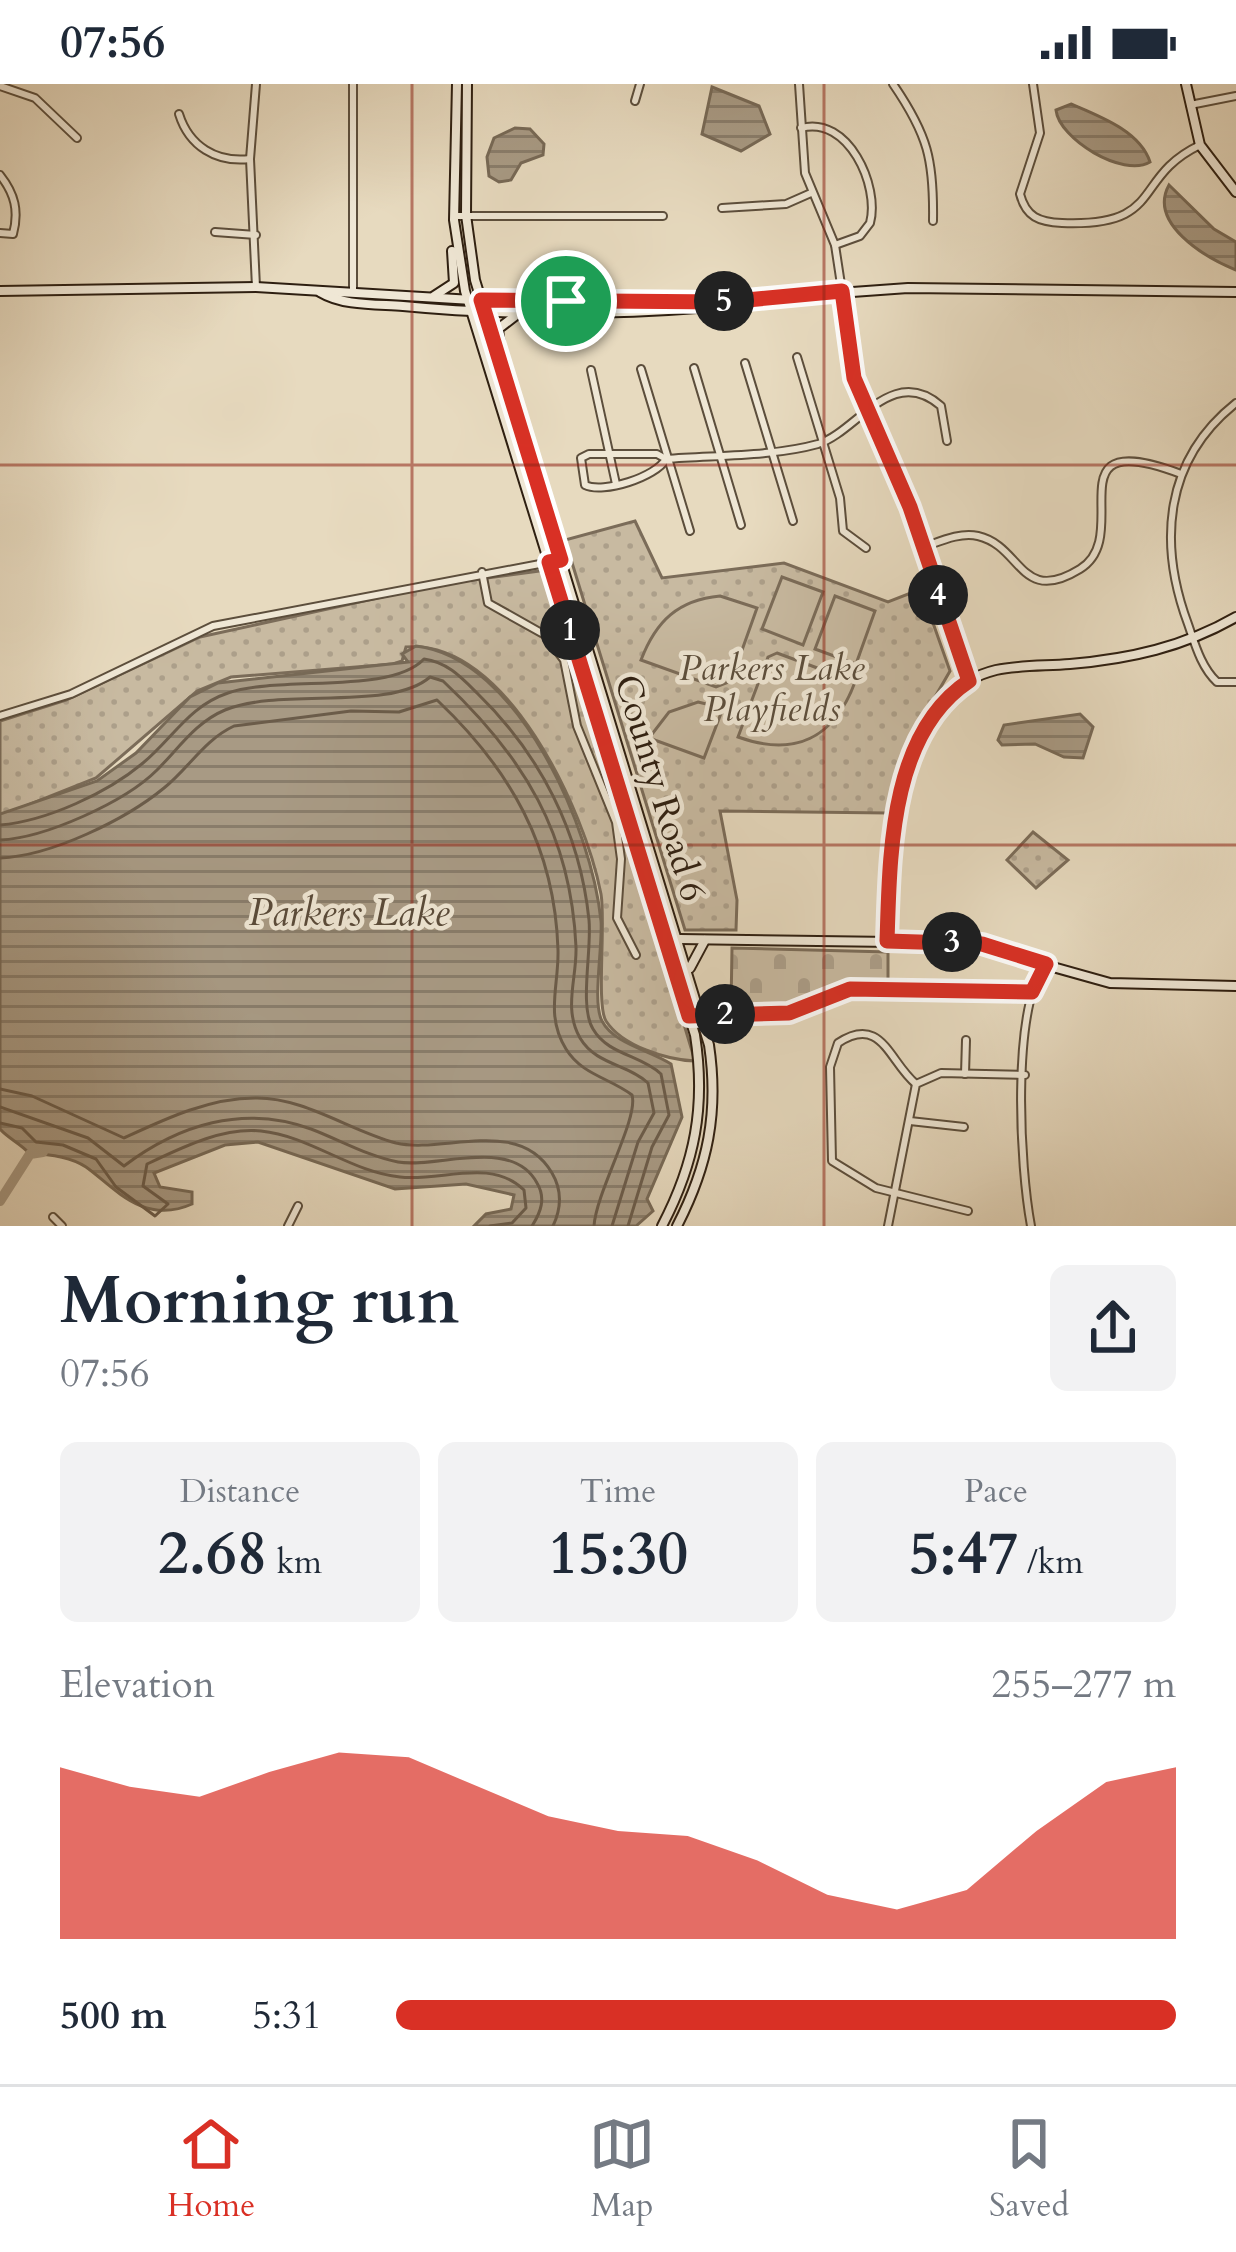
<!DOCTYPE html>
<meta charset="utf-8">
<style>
:root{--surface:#fff;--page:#f2f2f3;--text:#1f2937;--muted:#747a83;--line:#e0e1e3;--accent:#d93025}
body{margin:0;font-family:Cardo,serif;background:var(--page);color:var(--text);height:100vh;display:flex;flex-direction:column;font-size:45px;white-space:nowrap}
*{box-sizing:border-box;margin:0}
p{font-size:39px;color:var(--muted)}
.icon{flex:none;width:66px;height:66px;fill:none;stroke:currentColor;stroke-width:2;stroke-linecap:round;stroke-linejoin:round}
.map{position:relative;height:1142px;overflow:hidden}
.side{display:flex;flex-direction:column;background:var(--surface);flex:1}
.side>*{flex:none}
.pin{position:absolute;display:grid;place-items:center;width:102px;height:102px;color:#fff;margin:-51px;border:6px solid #fff;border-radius:50%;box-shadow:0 3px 12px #0007}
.km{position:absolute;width:60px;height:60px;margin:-30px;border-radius:50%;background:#222;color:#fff;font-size:33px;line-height:60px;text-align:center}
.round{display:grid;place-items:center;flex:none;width:126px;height:126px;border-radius:18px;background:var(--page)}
.headline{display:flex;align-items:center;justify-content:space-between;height:204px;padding:0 60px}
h1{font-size:66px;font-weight:600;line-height:90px}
.metrics{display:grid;grid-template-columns:repeat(3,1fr);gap:18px;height:204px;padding:12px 60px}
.metrics div{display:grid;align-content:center;border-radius:18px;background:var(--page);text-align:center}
.metrics b{font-size:60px;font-weight:600}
.metrics small{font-size:33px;font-weight:400}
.metrics p{font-size:33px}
.chart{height:336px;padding:24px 60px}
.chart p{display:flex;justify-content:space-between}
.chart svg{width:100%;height:216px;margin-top:12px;fill:var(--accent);opacity:.7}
ul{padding:0 60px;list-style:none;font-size:39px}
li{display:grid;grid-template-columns:192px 144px 1fr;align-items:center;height:90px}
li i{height:30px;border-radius:15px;background:var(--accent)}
.status{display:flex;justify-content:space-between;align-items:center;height:84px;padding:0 60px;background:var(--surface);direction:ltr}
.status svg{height:33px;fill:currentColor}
.menu{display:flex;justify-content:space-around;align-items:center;height:168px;border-top:3px solid var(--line);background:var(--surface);font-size:33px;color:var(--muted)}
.menu a{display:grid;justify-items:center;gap:6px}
.menu .current{color:var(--accent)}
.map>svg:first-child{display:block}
</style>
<div class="status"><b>07:56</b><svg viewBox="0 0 49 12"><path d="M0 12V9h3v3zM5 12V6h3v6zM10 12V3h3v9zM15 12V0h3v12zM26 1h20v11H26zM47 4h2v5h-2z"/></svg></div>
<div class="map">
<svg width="1236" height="1142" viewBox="0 0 1236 1142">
<defs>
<pattern id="cemetery-stones" width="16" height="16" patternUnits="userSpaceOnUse" patternTransform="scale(3)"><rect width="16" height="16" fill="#c8baa1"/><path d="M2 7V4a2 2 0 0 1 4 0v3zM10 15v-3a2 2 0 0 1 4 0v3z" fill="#ac9f8a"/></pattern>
<pattern id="park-dots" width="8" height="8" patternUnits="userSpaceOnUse" patternTransform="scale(3)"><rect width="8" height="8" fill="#c8baa1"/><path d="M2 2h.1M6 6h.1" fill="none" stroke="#ac9f8a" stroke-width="1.8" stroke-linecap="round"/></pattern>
<pattern id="water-rules" width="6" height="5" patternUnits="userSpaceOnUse" patternTransform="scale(3)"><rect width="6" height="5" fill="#a89a84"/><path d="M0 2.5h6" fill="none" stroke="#897d6b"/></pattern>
</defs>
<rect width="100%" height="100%" fill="#e7dabf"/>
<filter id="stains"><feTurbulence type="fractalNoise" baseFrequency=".00167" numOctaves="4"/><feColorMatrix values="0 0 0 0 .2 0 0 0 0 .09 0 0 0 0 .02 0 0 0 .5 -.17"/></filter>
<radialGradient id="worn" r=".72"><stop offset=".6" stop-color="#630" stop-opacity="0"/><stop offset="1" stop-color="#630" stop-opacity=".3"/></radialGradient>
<path fill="url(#cemetery-stones)" stroke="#7b6c59" stroke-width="3" d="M 732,864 L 888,868 L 888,900 L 847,901 L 790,924 L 731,924 Z"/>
<g fill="url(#park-dots)" stroke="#7b6c59" stroke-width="3">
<path d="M 635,437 L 662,494 L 784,479 L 888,518 L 921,505 L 950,587 L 910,656 L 887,729 L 720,727 L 737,816 L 736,846 L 685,846 L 565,456 Z"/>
<path d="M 547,486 L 695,977 C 667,976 622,962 606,937 C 596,921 606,839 601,810 C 585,727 506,554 406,563 L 402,577 L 393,580 L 231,593 L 197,607 L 96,694 L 0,732 L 0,637 L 66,616 L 200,553 L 441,500 Z"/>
<path d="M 1033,748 L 1068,776 L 1036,804 L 1007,776 Z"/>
</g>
<g fill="#c8baa1" stroke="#7b6c59" stroke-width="3">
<path d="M 782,493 L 823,508 L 803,561 L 762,545 Z"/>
<path d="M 720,512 L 757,524 L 731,597 L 716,603 L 641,576 C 656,537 678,516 720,512 Z"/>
<path d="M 835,512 L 875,527 L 856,580 L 815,565 Z"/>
<path d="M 777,569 L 855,598 C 834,655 794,673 738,653 L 768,573 Z"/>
<path d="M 698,618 L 723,624 L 704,674 L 649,654 L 669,628 Z"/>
</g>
<g fill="url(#water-rules)" stroke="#776956" stroke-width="3">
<path d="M 712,3 L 759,22 L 770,50 L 741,67 L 702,50 Z"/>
<path d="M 1071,20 C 1099,32 1140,47 1150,78 C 1123,94 1059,55 1056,26 Z"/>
<path d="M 530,45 L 544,60 L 543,71 L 521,79 L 511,96 L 499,98 L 489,92 L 487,73 L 494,54 L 515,44 Z"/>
<path d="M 1169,101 L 1214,145 L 1236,158 L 1236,186 C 1204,173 1148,139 1169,101 Z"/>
<path d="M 416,562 C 519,574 592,745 601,837 C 603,862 592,919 602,937 C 614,960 650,966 671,980 L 682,1033 L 647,1115 L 653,1127 L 636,1142 L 474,1142 L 486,1130 L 511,1125 L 514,1111 L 466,1100 L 395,1105 L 258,1058 L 225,1061 L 154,1089 L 160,1103 L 192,1108 L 192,1120 C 143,1142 113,1102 86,1083 C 69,1072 49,1070 30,1070 C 20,1059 9,1055 0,1045 L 0,730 L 97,697 L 136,669 L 190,613 L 218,599 L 408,578 L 402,570 Z"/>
<path d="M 1080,630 L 1093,643 L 1083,674 L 1064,673 L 1035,660 L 1002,661 L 998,656 L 1004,641 Z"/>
</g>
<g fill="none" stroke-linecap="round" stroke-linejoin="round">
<g stroke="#6b5c4a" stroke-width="3">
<path d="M 0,741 C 47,737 107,709 143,679 C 173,654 189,622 228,609 C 281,591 390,611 424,575 C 447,578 461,593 477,609 C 540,670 580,748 589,836 C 592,867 579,922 593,945 C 608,971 641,971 661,990 L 669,1031 L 652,1063 L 628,1142"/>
<path d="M 0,756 C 45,754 125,718 157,686 C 179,664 196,638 225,626 C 281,603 390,628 430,593 L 443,597 C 524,673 571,750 576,863 C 577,895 563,924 580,954 C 596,981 628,980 648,999 L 654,1029 L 638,1058 L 612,1142"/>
<path d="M 0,774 C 51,772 125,736 164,704 C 189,684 204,656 234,642 L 351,627 L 399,628 L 437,616 C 510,685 555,763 558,866 C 559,902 545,931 566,965 C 582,991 610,994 632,1011 C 639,1034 596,1108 594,1142"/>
<path d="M 0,1005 L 32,1012 L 124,1054 C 165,1035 209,1014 255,1014 C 304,1013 350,1047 396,1059 C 444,1070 519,1032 552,1089 C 562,1106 561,1125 553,1142"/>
<path d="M 0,1023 L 88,1054 L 124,1082 C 178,1041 243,1020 311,1045 C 340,1056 367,1072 398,1078 C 437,1085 512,1052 537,1099 C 546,1114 541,1128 532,1142"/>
<path d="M 0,1039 L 22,1044 L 36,1058 L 63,1061 L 96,1075 L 116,1103 L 155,1132 L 168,1120 L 143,1102 L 147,1080 C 181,1064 222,1043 261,1047 C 310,1052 351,1088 400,1093 C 441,1098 490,1073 524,1106 L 526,1124 L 512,1139 L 490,1142"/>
</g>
<path stroke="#a89a84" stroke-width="10" d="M 0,1117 L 30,1070 L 43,1068"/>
<g stroke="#5c4e3c" stroke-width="10">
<g id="street">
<path d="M 256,0 L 250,75 L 256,203"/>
<path d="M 353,0 L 353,208"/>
<path d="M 799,0 L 805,89 L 835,161 L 842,207"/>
<path d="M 893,0 C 928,51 934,76 933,137"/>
<path d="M 1033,0 L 1040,49 L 1020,110 C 1026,133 1039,138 1062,139 C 1166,143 1131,94 1200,61"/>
<path d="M 0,2 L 35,14 L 77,54"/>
<path d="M 635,17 L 640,0"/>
<path d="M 1190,21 L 1236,12"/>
<path d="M 179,30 C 189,62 216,79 250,75"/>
<path d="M 801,44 C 848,31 880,102 870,139 L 860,152 L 835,161"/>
<path d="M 0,91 C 15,110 19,127 13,150 L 0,149"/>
<path d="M 722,124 L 786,120 L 811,109"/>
<path d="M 454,132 L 663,132"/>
<path d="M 215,148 L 256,151"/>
<path d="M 797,273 L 840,414 L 843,447 L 866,464"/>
<path d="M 745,279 L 793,437"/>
<path d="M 694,284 L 741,441"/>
<path d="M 641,285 L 690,447"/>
<path d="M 591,286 L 616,400"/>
<path d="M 1236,319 C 1164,376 1158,459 1188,540 C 1195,560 1201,583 1217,598 L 1236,598"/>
<path d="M 666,375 L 657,370 L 589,370 L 581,374 L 585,401 C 603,410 656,393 666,375 C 714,371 771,373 818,360 C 857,348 892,279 941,322 L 947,357"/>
<path d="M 924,463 C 941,457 960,448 978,452 C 1022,462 1020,522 1080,485 C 1136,451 1048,340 1181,390"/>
<path d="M 482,488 L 488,519 L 545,551 L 564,576 L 577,642 L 616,738 L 621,775 L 617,834 L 636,871"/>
<path d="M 0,632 L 71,610 L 213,542 L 561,476"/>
<path d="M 689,932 L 789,929 L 850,905 L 1032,908"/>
<path d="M 965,990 L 966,956"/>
<path d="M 916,1000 C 889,978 882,930 838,959 L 830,983 L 832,1077 L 876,1104 L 968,1127"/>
<path d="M 910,1037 L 964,1043"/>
<path d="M 53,1133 L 62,1142"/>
<path d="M 288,1142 L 298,1122"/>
<path d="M 888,1142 L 916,1000 L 941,989 L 1025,991"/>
<path d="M 1031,1142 C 1020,1083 1011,929 1045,880"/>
</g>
</g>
<g stroke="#2e1f11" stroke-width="12">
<g id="secondary">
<path d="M 457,0 L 454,136 L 465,207 L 695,951 C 706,1022 695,1079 662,1142"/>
<path d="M 467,0 L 466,131 L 475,196 L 709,961 C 719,1028 708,1082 677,1142"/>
<path d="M 1186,0 L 1200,61 L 1236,108"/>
<path d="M 0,207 L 256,203 L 489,217 L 726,217"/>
<path d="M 842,207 L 854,294 L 910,423 L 969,597"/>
<path d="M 320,208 C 343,222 377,220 403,222 C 506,232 609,231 712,223 L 726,217 L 908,204 L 1236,208"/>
<path d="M 434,212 L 454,199 L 452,167"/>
<path d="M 500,262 L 498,245 L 515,232"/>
<path d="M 680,855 L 967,859 L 1110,899 L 1236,902"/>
<path d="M 887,857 C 889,774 894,610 996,586 C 1020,581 1045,582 1070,580 C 1129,575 1184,563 1236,533"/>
<path d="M 690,884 L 705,856"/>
</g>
</g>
<use href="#street" stroke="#efe7d5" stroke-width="6"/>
<use href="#secondary" stroke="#efe7d5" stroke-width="8"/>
</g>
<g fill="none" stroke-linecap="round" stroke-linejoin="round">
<g stroke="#fff" stroke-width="24">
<path id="route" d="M 842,207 L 854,294 L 910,423 L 969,597 C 889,650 890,772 887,857 L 982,860 L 1046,880 L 1032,908 L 850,905 L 789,929 L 689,932 L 549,478 L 561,476 L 481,216 L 726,218 Z"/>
</g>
<use href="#route" stroke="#d93025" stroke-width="15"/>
</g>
<path fill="none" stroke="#8f2418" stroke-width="3" stroke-opacity="0.55" d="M 412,0 L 412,1142M 824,0 L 824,1142M 0,381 L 1236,381M 0,761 L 1236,761"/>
<g text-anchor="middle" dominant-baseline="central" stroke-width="9" stroke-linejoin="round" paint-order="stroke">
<g font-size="36" font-style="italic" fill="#5c4e3c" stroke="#efe7d5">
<text x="772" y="584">Parkers Lake<tspan x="772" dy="41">Playfields</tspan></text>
</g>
<g font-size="36" fill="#2e1f11" stroke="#efe7d5">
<text transform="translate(660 704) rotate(73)">County Road 6</text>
</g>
<g font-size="39" font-style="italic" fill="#594a39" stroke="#efe7d5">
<text x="349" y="828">Parkers Lake</text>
</g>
</g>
<rect width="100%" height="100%" filter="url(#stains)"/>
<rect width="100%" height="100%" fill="url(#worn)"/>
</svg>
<div class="pin" style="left:566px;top:217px;background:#1e9e55"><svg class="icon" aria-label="arrive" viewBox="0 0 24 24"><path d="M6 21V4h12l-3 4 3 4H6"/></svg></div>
<b class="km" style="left:570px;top:546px">1</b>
<b class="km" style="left:725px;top:930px">2</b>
<b class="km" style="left:952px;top:858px">3</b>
<b class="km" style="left:938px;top:511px">4</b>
<b class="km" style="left:724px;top:217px">5</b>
</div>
<section class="side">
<div class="headline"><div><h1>Morning run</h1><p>07:56</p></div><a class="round"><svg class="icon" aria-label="share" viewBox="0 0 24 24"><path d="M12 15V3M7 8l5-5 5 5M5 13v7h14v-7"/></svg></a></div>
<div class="metrics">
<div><p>Distance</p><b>2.68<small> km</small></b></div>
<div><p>Time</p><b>15:30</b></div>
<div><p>Pace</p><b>5:47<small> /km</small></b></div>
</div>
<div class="chart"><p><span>Elevation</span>255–277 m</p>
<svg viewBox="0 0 160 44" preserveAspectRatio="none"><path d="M0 44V9L10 13L20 15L30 10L40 6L50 7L60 13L70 19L80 22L90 23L100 28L110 35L120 38L130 34L140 22L150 12L160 9V44z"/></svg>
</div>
<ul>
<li><b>500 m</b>5:31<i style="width:100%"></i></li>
</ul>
</section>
<nav class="menu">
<a class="current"><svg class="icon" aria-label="home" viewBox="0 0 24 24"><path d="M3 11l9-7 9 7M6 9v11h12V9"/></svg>Home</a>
<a><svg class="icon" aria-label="map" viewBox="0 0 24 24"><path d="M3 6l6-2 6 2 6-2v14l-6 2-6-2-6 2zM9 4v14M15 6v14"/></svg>Map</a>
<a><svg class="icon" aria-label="saved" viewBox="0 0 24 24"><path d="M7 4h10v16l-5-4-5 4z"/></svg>Saved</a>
</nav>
